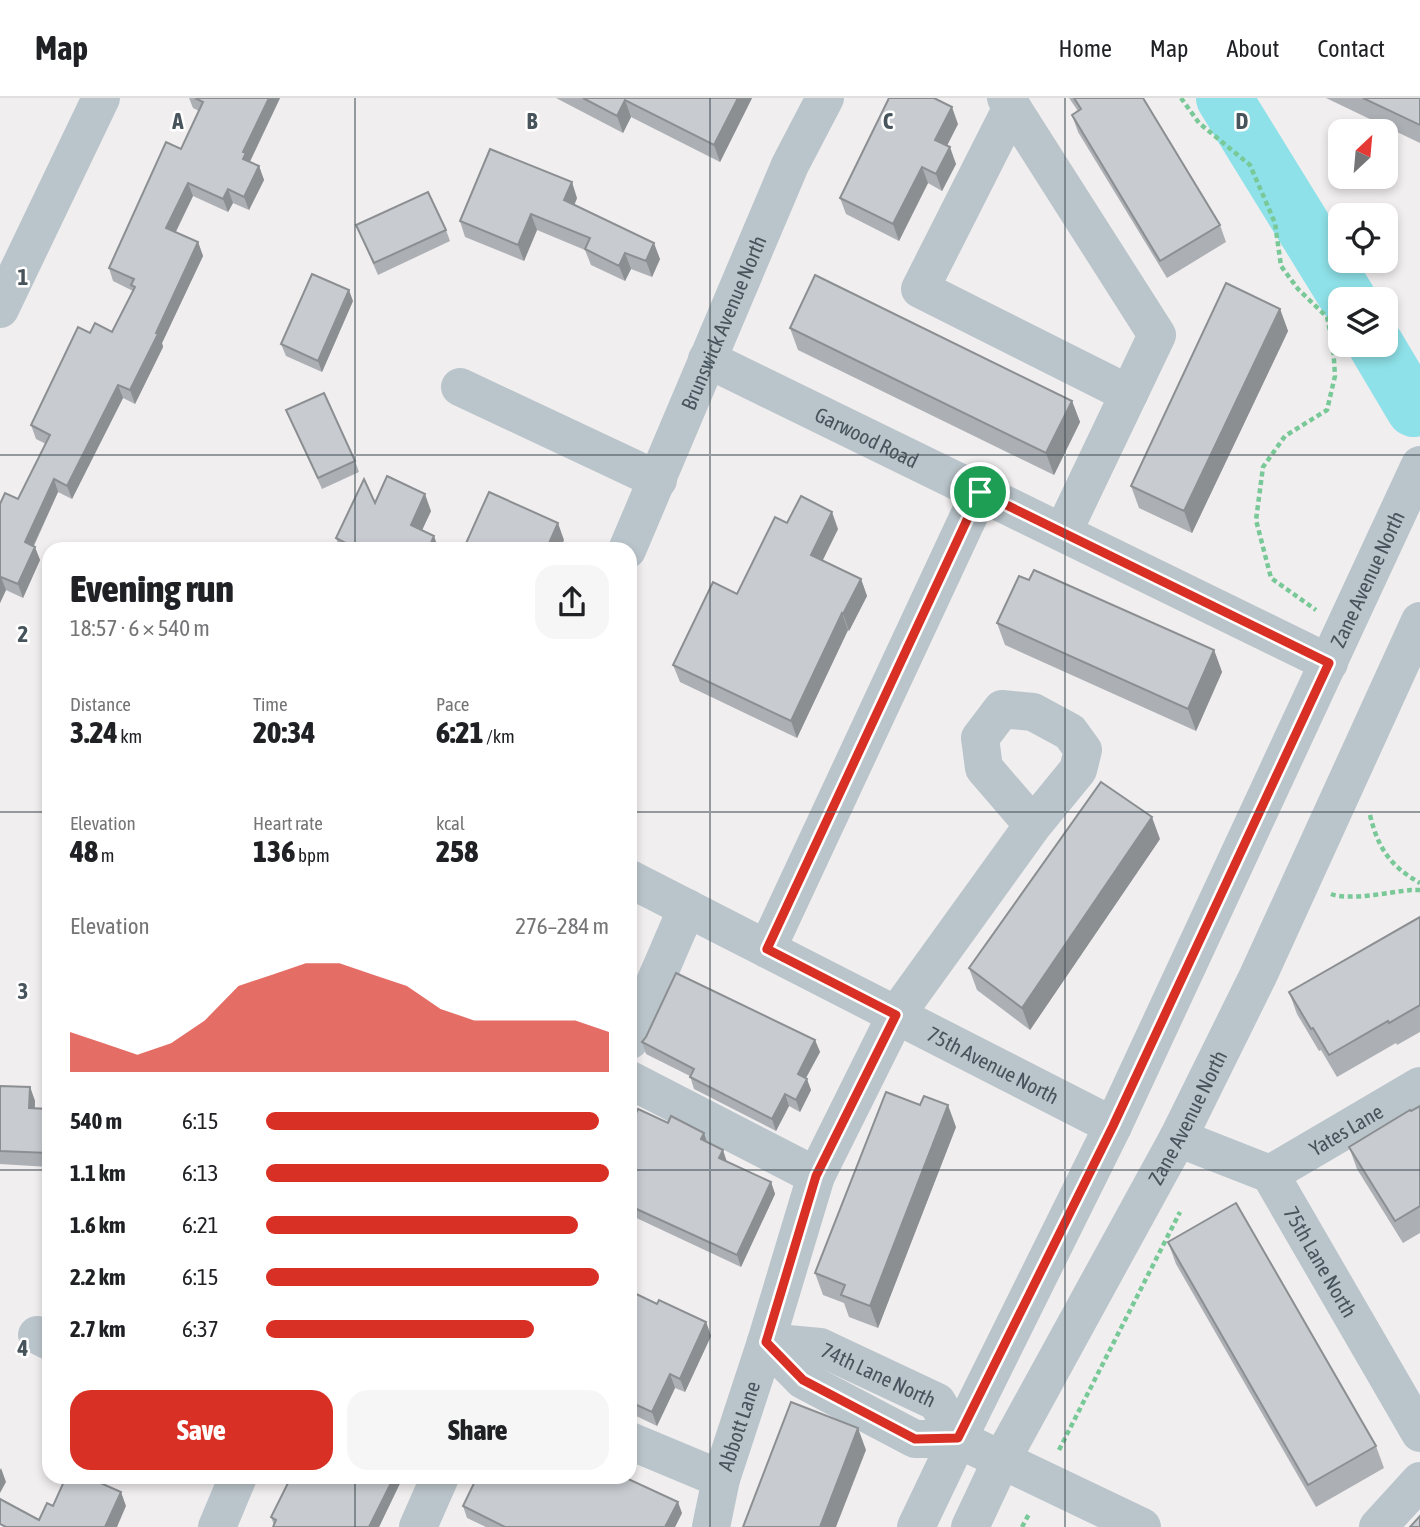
<!DOCTYPE html>
<meta charset="utf-8">
<style>
:root{--surface:#fff;--page:#f6f6f6;--text:#202124;--muted:#757577;--line:#e0e0e0;--accent:#d93025}
body{margin:0;font-family:"Asap Condensed",sans-serif;background:var(--page);color:var(--text);height:100vh;display:flex;flex-direction:column;font-size:26px;white-space:nowrap}
*{box-sizing:border-box;margin:0}
p{font-size:23px;color:var(--muted)}
.icon{flex:none;width:38px;height:38px;fill:none;stroke:currentColor;stroke-width:2;stroke-linecap:round;stroke-linejoin:round}
.map{position:relative;flex:1;overflow:hidden}
.side{position:absolute;left:42px;top:444px;width:595px;height:942px;display:flex;flex-direction:column;background:var(--surface);border-radius:21px;box-shadow:0 4px 10px #0003}
.side>*{flex:none}
.needle{width:46px;rotate:26deg}
.fabs{position:absolute;left:1328px;top:21px;display:grid;gap:14px}
.fabs a{display:grid;place-items:center;width:70px;height:70px;border-radius:14px;background:var(--surface);box-shadow:0 4px 10px #0003;font-size:35px}
.pin{position:absolute;display:grid;place-items:center;width:60px;height:60px;color:#fff;margin:-30px;border:4px solid #fff;border-radius:50%;box-shadow:0 2px 7px #0007}
.round{display:grid;place-items:center;flex:none;width:74px;height:74px;border-radius:21px;background:var(--page)}
.summary{display:flex;align-items:center;justify-content:space-between;height:119px;padding:0 28px}
h1{font-size:38px;font-weight:800;line-height:52px}
.figures{display:grid;grid-template-columns:repeat(3,1fr);gap:10px;height:119px;padding:7px 28px}
.figures div{display:grid;align-content:center}
.figures b{font-size:30px;font-weight:800}
.figures small{font-size:19px;font-weight:400}
.figures p{font-size:19px}
.chart{height:196px;padding:14px 28px}
.chart p{display:flex;justify-content:space-between}
.chart svg{width:100%;height:126px;margin-top:7px;fill:var(--accent);opacity:.7}
.button{display:flex;gap:14px;margin-top:auto;padding:14px 28px}
.button a{flex:1;height:80px;border-radius:21px;background:var(--accent);color:#fff;font-size:28px;font-weight:800;line-height:80px;text-align:center}
.button a+a{background:var(--page);color:var(--text)}
ul{padding:0 28px;list-style:none;font-size:23px}
li{display:grid;grid-template-columns:112px 84px 1fr;align-items:center;height:52px}
li i{height:18px;border-radius:9px;background:var(--accent)}
header{display:flex;align-items:center;gap:42px;box-sizing:border-box;height:98px;padding:0 35px;background:var(--surface);border-bottom:2px solid var(--line)}
header strong{font-size:33px}
nav{display:flex;gap:38px;margin-inline-start:auto;font-size:24px}
.map>svg:first-child{display:block}
</style>
<header>
<strong>Map</strong>
<nav><a>Home</a><a>Map</a><a>About</a><a>Contact</a></nav>
</header>
<div class="map">
<svg width="1420" height="1429" viewBox="0 0 1420 1429">
<rect width="100%" height="100%" fill="#f1eeef"/>
<g fill="none" stroke-linecap="round" stroke-linejoin="round">
<g stroke="#8ee1e8" stroke-width="56">
<path d="M 1224,0 L 1348,201"/>
<path d="M 1376,247 L 1414,311"/>
</g>
<g stroke="#78c997" stroke-width="4.5" stroke-dasharray="5 3.5" stroke-linecap="butt">
<path d="M 1181,0 L 1199,25 L 1250,67 L 1275,125 L 1281,168 L 1298,191 L 1327,219 L 1333,247 L 1335,278 L 1327,312 L 1285,338 L 1263,369 L 1256,422 L 1271,480 L 1316,512"/>
<path d="M 1370,717 C 1378,750 1390,768 1420,785"/>
<path d="M 1331,796 C 1349,803 1390,794 1411,792 L 1420,792"/>
<path d="M 1059,1352 L 1180,1114"/>
<path d="M 1022,1429 L 1030,1414"/>
</g>
<g stroke="#bac5cb" stroke-width="38">
<path d="M 1006,0 L 1157,237 L 1063,434"/>
<path d="M 1012,9 L 920,191 L 1129,296"/>
<path d="M 0,211 L 101,0"/>
<path id="s1" d="M 707,261 L 1329,565"/>
<path d="M 460,289 L 658,382"/>
<path id="s2" d="M 627,452 L 790,67 L 825,0"/>
<path id="s3" d="M 630,781 L 1113,1028"/>
<path d="M 767,851 L 980,394"/>
<path d="M 630,942 L 687,810"/>
<path d="M 630,982 L 816,1078"/>
<path id="s4" d="M 1178,1040 L 1270,1076 L 1420,1335"/>
<path id="s5" d="M 1270,1076 L 1420,988"/>
<path d="M 37,1237 L 49,1243"/>
<path d="M 766,1244 L 803,1282 L 915,1341 L 958,1341 L 1142,1429"/>
<path id="s6" d="M 766,1244 L 820,1249 L 937,1304 L 958,1341"/>
<path d="M 630,1343 L 721,1381"/>
<path d="M 217,1429 L 238,1379"/>
<path d="M 418,1429 L 440,1379"/>
<path id="s7" d="M 711,1429 L 721,1381 L 766,1244 L 816,1078 L 896,917 L 1033,727 L 1078,672 L 1083,652 L 1070,634 L 1033,614 L 1002,611 L 980,640 L 984,670 L 1033,727"/>
<path id="s8" d="M 916,1429 L 958,1341 L 1113,1028 L 1420,367"/>
<path id="s9" d="M 970,1429 L 1002,1361 L 1178,1040 L 1258,878 L 1420,523"/>
<path d="M 1378,1429 L 1420,1383"/>
</g>
</g>
<g fill="#acafb4">
<path d="M 189,0 L 280,0 L 250,64 L 259,68 L 264,82 L 249,112 L 233,105 L 228,114 L 193,98 L 176,134 L 198,144 L 203,158 L 162,245 L 163,249 L 135,306 L 123,300 L 72,401 L 58,394 L 34,448 L 40,462 L 23,500 L 6,492 L 0,505 L 0,406 L 18,401 L 46,346 L 36,341 L 31,327 L 90,235 L 112,234 L 133,193 L 113,183 L 109,170 L 181,51 L 199,13 L 193,10 Z"/>
<path d="M 556,0 L 752,0 L 720,64 L 631,19 L 623,35 Z"/>
<path d="M 1069,0 L 1143,0 L 1220,127 L 1226,144 L 1167,180 L 1078,34 L 1072,17 L 1078,13 Z"/>
<path d="M 1326,0 L 1420,0 L 1420,45 Z"/>
<path d="M 958,26 L 947,48 L 956,66 L 942,93 L 928,85 L 899,143 L 846,116 L 840,100 Z"/>
<path d="M 577,100 L 574,107 L 660,161 L 652,179 L 631,171 L 625,183 L 591,167 L 585,152 L 537,132 L 524,163 L 465,139 L 460,123 Z"/>
<path d="M 356,127 L 446,132 L 450,143 L 378,177 Z"/>
<path d="M 353,203 L 322,274 L 286,258 L 281,246 Z"/>
<path d="M 1280,211 L 1288,233 L 1192,435 L 1139,410 L 1131,388 Z"/>
<path d="M 790,230 L 1072,303 L 1080,324 L 1054,377 L 798,252 Z"/>
<path d="M 286,312 L 355,363 L 359,374 L 322,391 Z"/>
<path d="M 375,405 L 431,413 L 422,432 L 439,452 L 340,452 L 336,440 Z"/>
<path d="M 787,425 L 838,431 L 822,463 L 861,481 L 867,498 L 849,533 L 848,532 L 797,640 L 680,584 L 673,567 L 737,496 Z"/>
<path d="M 997,525 L 1214,552 L 1222,574 L 1196,633 L 1005,547 Z"/>
<path d="M 1160,741 L 1030,932 L 977,892 L 969,870 Z"/>
<path d="M 1420,819 L 1420,934 L 1397,947 L 1396,945 L 1337,979 L 1321,952 L 1319,953 L 1297,916 L 1289,894 Z"/>
<path d="M 815,942 L 820,954 L 806,980 L 811,992 L 800,1014 L 789,1008 L 776,1033 L 694,991 L 690,978 L 646,956 L 642,944 Z"/>
<path d="M 0,988 L 30,989 L 35,1003 L 35,1010 L 49,1011 L 49,1069 L 0,1066 Z"/>
<path d="M 1420,1008 L 1420,1135 L 1403,1145 L 1357,1071 L 1349,1049 Z"/>
<path d="M 630,1027 L 707,1044 L 727,1064 L 771,1084 L 775,1096 L 741,1169 L 630,1117 Z"/>
<path d="M 956,1029 L 878,1230 L 849,1219 L 844,1205 L 823,1197 L 815,1175 Z"/>
<path d="M 1168,1144 L 1376,1348 L 1384,1370 L 1316,1409 L 1176,1166 Z"/>
<path d="M 630,1193 L 657,1206 L 706,1224 L 711,1238 L 685,1294 L 675,1290 L 657,1328 L 630,1315 Z"/>
<path d="M 287,1379 L 403,1379 L 379,1429 L 274,1427 L 271,1419 L 288,1384 Z"/>
<path d="M 463,1408 L 682,1415 L 675,1429 L 486,1429 L 467,1420 Z"/>
</g>
<g fill="#8c8f92">
<path d="M 269,0 L 280,0 L 249,65 L 243,61 L 243,54 Z"/>
<path d="M 738,0 L 752,0 L 720,64 L 714,47 Z"/>
<path d="M 625,2 L 631,19 L 623,35 L 617,18 Z"/>
<path d="M 952,9 L 958,26 L 941,59 L 935,42 Z"/>
<path d="M 950,49 L 956,66 L 942,93 L 936,76 Z"/>
<path d="M 259,68 L 264,82 L 249,112 L 244,99 Z"/>
<path d="M 922,69 L 928,85 L 899,143 L 893,126 Z"/>
<path d="M 572,84 L 577,100 L 570,118 L 564,102 Z"/>
<path d="M 188,85 L 193,98 L 171,143 L 166,130 Z"/>
<path d="M 228,91 L 233,105 L 228,114 L 223,101 Z"/>
<path d="M 531,116 L 537,132 L 524,163 L 518,147 Z"/>
<path d="M 198,144 L 203,158 L 162,245 L 163,249 L 135,306 L 130,292 Z"/>
<path d="M 654,145 L 660,161 L 652,179 L 646,163 Z"/>
<path d="M 625,155 L 631,171 L 625,183 L 619,168 Z"/>
<path d="M 349,192 L 353,203 L 322,274 L 318,263 Z"/>
<path d="M 1280,211 L 1288,233 L 1192,435 L 1184,413 Z"/>
<path d="M 118,287 L 123,300 L 72,401 L 67,388 Z"/>
<path d="M 1072,303 L 1080,324 L 1054,377 L 1046,355 Z"/>
<path d="M 54,381 L 58,394 L 29,457 L 25,444 Z"/>
<path d="M 425,396 L 431,413 L 417,443 L 411,427 Z"/>
<path d="M 832,414 L 838,431 L 817,474 L 811,457 Z"/>
<path d="M 558,425 L 564,442 L 560,452 L 546,452 Z"/>
<path d="M 434,438 L 439,452 L 428,452 Z"/>
<path d="M 35,449 L 40,462 L 23,500 L 18,486 Z"/>
<path d="M 1,479 L 6,492 L 0,505 L 0,481 Z"/>
<path d="M 861,481 L 867,498 L 849,533 L 843,516 Z"/>
<path d="M 842,515 L 848,532 L 797,640 L 791,623 Z"/>
<path d="M 1214,552 L 1222,574 L 1196,633 L 1188,611 Z"/>
<path d="M 1152,719 L 1160,741 L 1030,932 L 1022,910 Z"/>
<path d="M 630,852 L 634,863 L 630,872 Z"/>
<path d="M 815,942 L 820,954 L 802,987 L 798,976 Z"/>
<path d="M 807,981 L 811,992 L 800,1014 L 796,1002 Z"/>
<path d="M 30,989 L 35,1003 L 34,1023 L 29,1010 Z"/>
<path d="M 785,996 L 789,1008 L 776,1033 L 772,1021 Z"/>
<path d="M 948,1007 L 956,1029 L 878,1230 L 870,1208 Z"/>
<path d="M 704,1035 L 708,1047 L 701,1041 Z"/>
<path d="M 723,1052 L 727,1064 L 719,1060 Z"/>
<path d="M 771,1084 L 775,1096 L 741,1169 L 737,1157 Z"/>
<path d="M 706,1224 L 711,1238 L 685,1294 L 680,1281 Z"/>
<path d="M 670,1276 L 675,1290 L 657,1328 L 652,1314 Z"/>
<path d="M 858,1330 L 866,1352 L 836,1429 L 820,1429 Z"/>
<path d="M 1,1370 L 6,1384 L 0,1395 L 0,1372 Z"/>
<path d="M 394,1379 L 403,1379 L 379,1429 L 369,1429 Z"/>
<path d="M 121,1394 L 126,1408 L 117,1429 L 105,1429 Z"/>
<path d="M 678,1404 L 682,1415 L 675,1429 L 665,1429 Z"/>
</g>
<g fill="#c8ccd1" stroke="#8c8f92" stroke-width="2">
<path d="M 195,0 L 269,0 L 243,54 L 246,55 L 243,61 L 259,68 L 244,99 L 228,91 L 223,101 L 188,85 L 166,130 L 198,144 L 156,235 L 158,236 L 130,292 L 118,287 L 67,388 L 54,381 L 25,444 L 35,449 L 18,486 L 1,479 L 0,481 L 0,406 L 5,395 L 18,401 L 50,337 L 31,327 L 78,229 L 90,235 L 95,225 L 112,234 L 135,189 L 131,187 L 134,181 L 109,170 L 166,44 L 181,51 L 203,4 Z"/>
<path d="M 583,0 L 738,0 L 714,47 L 625,2 L 617,18 Z"/>
<path d="M 889,0 L 934,0 L 952,9 L 935,42 L 950,49 L 936,76 L 922,69 L 893,126 L 840,100 Z"/>
<path d="M 1074,0 L 1143,0 L 1220,127 L 1160,163 L 1072,17 L 1081,11 Z"/>
<path d="M 1363,0 L 1420,0 L 1420,27 Z"/>
<path d="M 490,51 L 572,84 L 564,102 L 654,145 L 646,163 L 625,155 L 619,168 L 585,151 L 590,140 L 531,116 L 518,147 L 460,123 Z"/>
<path d="M 428,94 L 446,132 L 374,165 L 356,127 Z"/>
<path d="M 312,176 L 349,192 L 318,263 L 281,246 Z"/>
<path d="M 815,177 L 1072,303 L 1046,355 L 790,230 Z"/>
<path d="M 1226,185 L 1280,211 L 1184,413 L 1131,388 Z"/>
<path d="M 324,295 L 355,363 L 318,380 L 286,312 Z"/>
<path d="M 387,378 L 425,396 L 411,427 L 434,438 L 428,452 L 359,452 L 336,440 L 364,381 L 375,405 Z"/>
<path d="M 489,394 L 558,425 L 546,452 L 463,452 Z"/>
<path d="M 801,398 L 832,414 L 811,457 L 861,481 L 843,516 L 842,515 L 791,623 L 673,567 L 713,484 L 737,496 L 775,419 L 787,425 Z"/>
<path d="M 1034,472 L 1214,552 L 1188,611 L 997,525 L 1019,478 L 1029,482 Z"/>
<path d="M 1101,684 L 1152,719 L 1022,910 L 969,870 Z"/>
<path d="M 1420,819 L 1420,907 L 1389,925 L 1388,923 L 1329,957 L 1313,930 L 1311,931 L 1289,894 Z"/>
<path d="M 676,875 L 815,942 L 798,976 L 807,981 L 796,1002 L 785,996 L 772,1021 L 690,979 L 694,971 L 642,944 L 646,939 Z"/>
<path d="M 0,988 L 30,989 L 29,1010 L 49,1011 L 49,1055 L 0,1053 Z"/>
<path d="M 886,994 L 920,1007 L 924,998 L 948,1007 L 870,1208 L 841,1197 L 845,1187 L 815,1175 Z"/>
<path d="M 1420,1008 L 1420,1108 L 1395,1123 L 1349,1049 L 1410,1012 L 1411,1013 Z"/>
<path d="M 638,1011 L 668,1025 L 671,1018 L 704,1035 L 701,1041 L 723,1052 L 719,1060 L 771,1084 L 737,1157 L 630,1108 L 630,1027 Z"/>
<path d="M 1236,1105 L 1376,1348 L 1308,1387 L 1168,1144 Z"/>
<path d="M 630,1193 L 657,1206 L 659,1202 L 706,1224 L 680,1281 L 670,1276 L 652,1314 L 630,1304 Z"/>
<path d="M 791,1304 L 858,1330 L 820,1429 L 743,1429 Z"/>
<path d="M 66,1379 L 87,1379 L 121,1394 L 105,1429 L 6,1429 L 0,1426 L 0,1401 L 39,1422 L 47,1405 L 53,1408 Z"/>
<path d="M 291,1379 L 394,1379 L 369,1429 L 273,1429 L 276,1422 L 271,1419 Z"/>
<path d="M 477,1379 L 624,1379 L 678,1404 L 665,1429 L 505,1429 L 463,1408 Z"/>
<path d="M 1420,1418 L 1420,1429 L 1410,1429 Z"/>
</g>
<g fill="none" stroke-linecap="round" stroke-linejoin="round">
<g stroke="#fff" stroke-width="14">
<path id="route" d="M 980,394 L 1329,565 L 1113,1028 L 958,1340 L 915,1341 L 803,1282 L 766,1244 L 816,1078 L 896,917 L 767,851 Z"/>
</g>
<use href="#route" stroke="#d93025" stroke-width="9"/>
</g>
<path fill="none" stroke="#47545b" stroke-width="2" stroke-opacity="0.55" d="M 355,0 L 355,452M 710,0 L 710,1429M 1065,0 L 1065,1429M 0,357 L 1420,357M 0,714 L 49,714M 630,714 L 1420,714M 0,1072 L 49,1072M 630,1072 L 1420,1072M 355,1379 L 355,1429"/>
<g text-anchor="middle" dominant-baseline="central" stroke-width="5" stroke-linejoin="round" paint-order="stroke">
<g font-size="21" fill="#47545b" stroke="#fff">
<text stroke="none"><textPath href="#s2" startOffset="247">Brunswick Avenue North</textPath></text>
<text stroke="none"><textPath href="#s1" startOffset="178">Garwood Road</textPath></text>
<text stroke="none"><textPath href="#s8" startOffset="1050">Zane Avenue North</textPath></text>
<text stroke="none"><textPath href="#s3" startOffset="408">75th Avenue North</textPath></text>
<text stroke="none"><textPath href="#s9" startOffset="464">Zane Avenue North</textPath></text>
<text stroke="none"><textPath href="#s5" startOffset="88">Yates Lane</textPath></text>
<text stroke="none"><textPath href="#s4" startOffset="200">75th Lane North</textPath></text>
<text stroke="none"><textPath href="#s6" startOffset="119">74th Lane North</textPath></text>
<text stroke="none"><textPath href="#s7" startOffset="105">Abbott Lane</textPath></text>
</g>
</g>
<g font-size="23" text-anchor="middle" font-weight="bold" fill="#47545b" stroke="#fff" stroke-width="5" stroke-linejoin="round" paint-order="stroke">
<text x="178" y="31">A</text>
<text x="532" y="31">B</text>
<text x="888" y="31">C</text>
<text x="1242" y="31">D</text>
<text x="23" y="187">1</text>
<text x="23" y="544">2</text>
<text x="23" y="901">3</text>
<text x="23" y="1258">4</text>
</g>
</svg>
<div class="fabs">
<a><svg class="needle" viewBox="-14 -14 28 28"><path d="M0-13l5 13h-10z" fill="#e53935"/><path d="M0 13l5-13h-10z" fill="#757577"/></svg></a>
<a><svg class="icon" aria-label="locate" viewBox="0 0 24 24"><circle cx="12" cy="12" r="6"/><path d="M12 2v4M12 18v4M2 12h4M18 12h4"/></svg></a>
<a><svg class="icon" aria-label="layers" viewBox="0 0 24 24"><path d="M12 4l9 5-9 5-9-5zM3 14l9 5 9-5"/></svg></a>
</div>
<div class="pin" style="left:980px;top:394px;background:#1e9e55"><svg class="icon" aria-label="arrive" viewBox="0 0 24 24"><path d="M6 21V4h12l-3 4 3 4H6"/></svg></div>
<section class="side">
<div class="summary"><div><h1>Evening run</h1><p>18:57 · 6 × 540 m</p></div><a class="round"><svg class="icon" aria-label="share" viewBox="0 0 24 24"><path d="M12 15V3M7 8l5-5 5 5M5 13v7h14v-7"/></svg></a></div>
<div class="figures">
<div><p>Distance</p><b>3.24<small> km</small></b></div>
<div><p>Time</p><b>20:34</b></div>
<div><p>Pace</p><b>6:21<small> /km</small></b></div>
</div>
<div class="figures">
<div><p>Elevation</p><b>48<small> m</small></b></div>
<div><p>Heart rate</p><b>136<small> bpm</small></b></div>
<div><p>kcal</p><b>258</b></div>
</div>
<div class="chart"><p><span>Elevation</span>276–284 m</p>
<svg viewBox="0 0 160 44" preserveAspectRatio="none"><path d="M0 44V30L10 34L20 38L30 34L40 26L50 14L60 10L70 6L80 6L90 10L100 14L110 22L120 26L130 26L140 26L150 26L160 30V44z"/></svg>
</div>
<ul>
<li><b>540 m</b>6:15<i style="width:97%"></i></li>
<li><b>1.1 km</b>6:13<i style="width:100%"></i></li>
<li><b>1.6 km</b>6:21<i style="width:91%"></i></li>
<li><b>2.2 km</b>6:15<i style="width:97%"></i></li>
<li><b>2.7 km</b>6:37<i style="width:78%"></i></li>
</ul>
<div class="button"><a>Save</a><a>Share</a></div>
</section>
</div>
